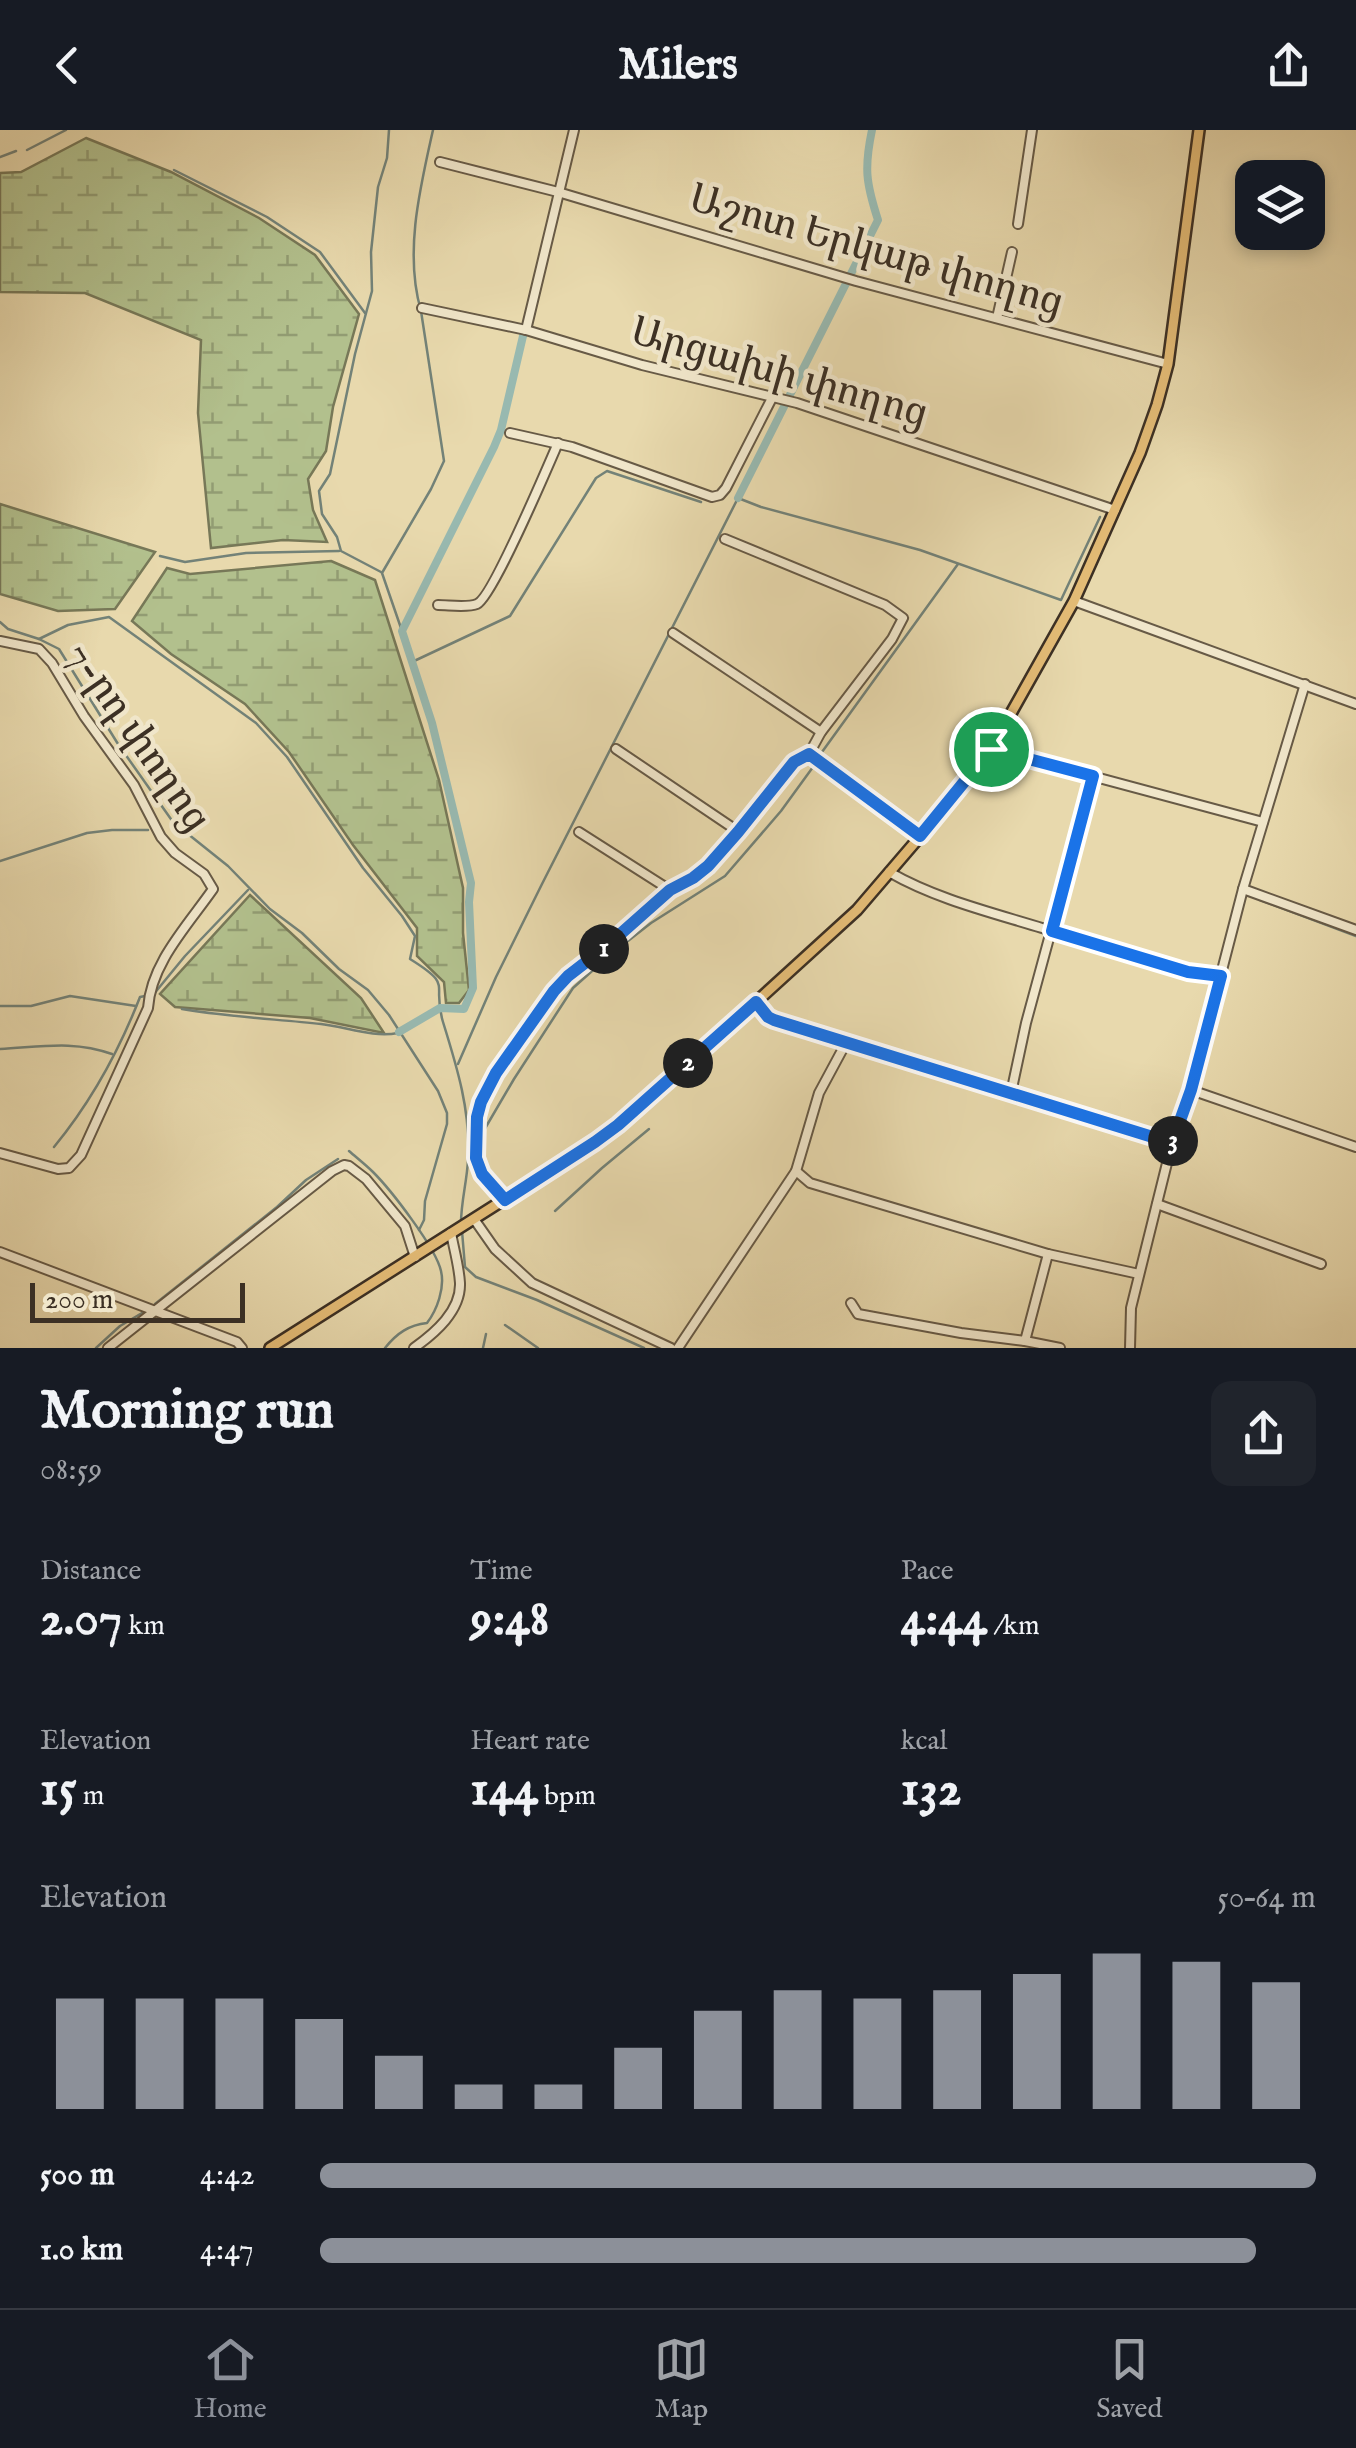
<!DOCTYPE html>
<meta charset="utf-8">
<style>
:root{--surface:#171b24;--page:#20242c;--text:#f1f3f6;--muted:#9ea1a6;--line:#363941;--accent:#8c9099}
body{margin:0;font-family:"IM FELL English","Noto Serif Armenian",serif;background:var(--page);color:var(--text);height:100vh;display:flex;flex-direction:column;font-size:38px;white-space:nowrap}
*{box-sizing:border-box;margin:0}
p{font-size:32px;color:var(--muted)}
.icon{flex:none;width:55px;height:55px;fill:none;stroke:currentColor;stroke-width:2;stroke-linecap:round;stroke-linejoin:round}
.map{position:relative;height:1218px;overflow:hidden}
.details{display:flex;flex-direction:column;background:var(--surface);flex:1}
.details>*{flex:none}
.buttons{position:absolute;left:1235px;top:30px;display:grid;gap:20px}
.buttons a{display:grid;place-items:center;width:90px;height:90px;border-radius:20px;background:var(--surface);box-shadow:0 5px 15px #0003;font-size:50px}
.scale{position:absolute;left:30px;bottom:25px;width:215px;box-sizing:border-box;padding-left:10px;border:5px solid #3c3024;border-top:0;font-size:28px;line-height:35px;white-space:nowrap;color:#3c3024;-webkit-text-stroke:8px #f0e6ca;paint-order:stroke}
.pin{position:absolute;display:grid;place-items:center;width:85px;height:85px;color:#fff;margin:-42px;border:5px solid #fff;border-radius:50%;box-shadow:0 2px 10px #0007}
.km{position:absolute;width:50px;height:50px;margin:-25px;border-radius:50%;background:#222;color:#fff;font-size:28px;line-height:50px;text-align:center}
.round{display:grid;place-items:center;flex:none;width:105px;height:105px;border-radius:20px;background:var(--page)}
.head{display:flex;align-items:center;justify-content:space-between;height:170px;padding:0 40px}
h1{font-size:55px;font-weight:800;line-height:75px}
.stats{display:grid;grid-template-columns:repeat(3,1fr);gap:15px;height:170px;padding:10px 40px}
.stats div{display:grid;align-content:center}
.stats b{font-size:50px;font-weight:800}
.stats small{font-size:28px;font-weight:400}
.stats p{font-size:28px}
.chart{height:280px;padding:20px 40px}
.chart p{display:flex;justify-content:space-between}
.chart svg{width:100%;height:180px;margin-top:10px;stroke:var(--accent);stroke-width:6}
ul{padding:0 40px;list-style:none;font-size:32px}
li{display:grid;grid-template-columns:160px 120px 1fr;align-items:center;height:75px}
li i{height:25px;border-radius:12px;background:var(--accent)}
header{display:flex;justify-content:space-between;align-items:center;height:130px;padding:0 40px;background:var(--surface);font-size:45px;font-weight:800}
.menu{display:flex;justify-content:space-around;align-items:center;height:140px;border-top:2px solid var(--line);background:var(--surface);font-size:28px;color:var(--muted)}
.menu a{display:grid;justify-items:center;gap:5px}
.menu .active{color:var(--accent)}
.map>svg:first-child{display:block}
</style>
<header><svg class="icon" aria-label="back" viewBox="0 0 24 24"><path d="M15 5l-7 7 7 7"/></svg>Milers<svg class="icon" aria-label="share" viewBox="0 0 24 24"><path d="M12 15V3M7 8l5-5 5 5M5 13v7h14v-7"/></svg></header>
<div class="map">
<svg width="1356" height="1218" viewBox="0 0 1356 1218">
<defs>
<pattern id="wetland-marsh" width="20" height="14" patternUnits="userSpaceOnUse" patternTransform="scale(2.5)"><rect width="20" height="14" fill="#b2c08d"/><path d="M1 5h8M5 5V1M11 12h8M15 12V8" fill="none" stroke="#929c73"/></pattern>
</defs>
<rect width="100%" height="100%" fill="#e8d9ad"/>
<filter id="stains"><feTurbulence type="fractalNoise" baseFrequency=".002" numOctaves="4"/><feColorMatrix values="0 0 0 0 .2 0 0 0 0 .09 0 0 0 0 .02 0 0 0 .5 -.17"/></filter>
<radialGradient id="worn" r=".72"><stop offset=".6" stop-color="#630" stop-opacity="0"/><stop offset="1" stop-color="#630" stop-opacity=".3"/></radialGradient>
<g fill="url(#wetland-marsh)" stroke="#777858" stroke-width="2.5">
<path d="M 86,8 L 171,42 L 259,88 L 315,125 L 359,184 L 333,277 L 326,321 L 308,349 L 313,380 L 327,412 L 283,410 L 211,418 L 198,283 L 201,210 L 85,163 L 0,162 L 0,43 L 21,42 Z"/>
<path d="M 0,374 L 155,422 L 115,479 L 58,481 L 0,464 Z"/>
<path d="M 331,431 L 375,450 L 439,650 L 463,758 L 463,803 L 469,860 L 459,873 L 446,873 L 444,852 L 417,826 L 417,798 L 353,715 L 289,622 L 245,574 L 171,524 L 132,491 L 167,438 L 190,444 Z"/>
<path d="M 250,765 L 361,868 L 384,903 L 310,888 L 175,877 L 160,864 Z"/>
</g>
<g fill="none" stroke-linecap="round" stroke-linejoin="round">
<g stroke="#738278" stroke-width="2.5">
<path d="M 27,20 L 66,0"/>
<path d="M 0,27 L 16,21"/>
<path d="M 174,40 L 267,87 L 320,122 L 365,183"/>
<path d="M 160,426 L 185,432 L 246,423 L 339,421"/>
<path d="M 381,442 L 341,421 L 337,407 L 322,384 L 319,361 L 330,344 L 355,224 L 372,161 L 371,122 L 378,57 L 387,28 L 389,0"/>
<path d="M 0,492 L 8,499 L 39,509 L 59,519 L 118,614 L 173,692 L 228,736 L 270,779 L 302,803 L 339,839 L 368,860 L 389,885 L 438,961 L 447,983 L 447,994 L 425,1071 L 424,1090 L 419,1100"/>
<path d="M 402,501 L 382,443 L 431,359 L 444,331 L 421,181 C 404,123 420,58 433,0"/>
<path d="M 39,509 L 68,495 L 109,487 L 256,593 L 287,627 L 363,738 L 402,786 L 415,806 L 410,829 C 455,857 431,852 443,892 C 457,937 471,982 468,1030 C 467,1051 461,1072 461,1093"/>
<path d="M 412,532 L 510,486 L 596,348 L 607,341 L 701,372"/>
<path d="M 822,622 L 958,434"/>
<path d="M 0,731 L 87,703 L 112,700 L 148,700"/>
<path d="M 1260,770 L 1356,806"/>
<path d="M 153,865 L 185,826 L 248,760"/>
<path d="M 0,876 L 31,876 L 70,866 L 136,876"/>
<path d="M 182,879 C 229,887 275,889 321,894 C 347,897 373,908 398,903"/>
<path d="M 0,919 C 41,917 73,910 112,924"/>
<path d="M 458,934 L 496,847 L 542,754 L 738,368 L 761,377 L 920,420 L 1061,470 L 1100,387"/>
<path d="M 54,1017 C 91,972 119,921 140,867 L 145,866"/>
<path d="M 349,1021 C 357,1028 366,1035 373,1042 C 391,1060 436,1118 441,1141 C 445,1158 437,1180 427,1193 C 409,1195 397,1203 385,1218"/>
<path d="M 504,1056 L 484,1034 L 480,1021 L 480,1007 L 514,949 L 573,858 L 610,825 L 651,793 L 725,746 L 781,681 L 813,637"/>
<path d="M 555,1081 L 602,1038 L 649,999"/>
<path d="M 462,1101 L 465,1137 L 476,1147 L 537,1170 L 644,1218"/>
<path d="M 155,1174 L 277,1077 L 306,1050 L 338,1029"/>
<path d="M 505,1195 L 538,1218"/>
<path d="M 96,1218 L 120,1196 L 142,1183"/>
<path d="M 483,1218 L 486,1204"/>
</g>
<g stroke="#98b9b0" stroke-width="8">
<path d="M 738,368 L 878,90 C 866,53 864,38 872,0"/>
<path d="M 399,902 L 440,878 L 464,879 L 473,858 L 469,772 L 471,753 L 432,593 L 402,501 L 494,317 L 501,300 L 523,206"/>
</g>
<g stroke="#675a46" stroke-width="12">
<g id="minor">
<path d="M 440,32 L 558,62 L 856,151 L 1168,234"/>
<path d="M 1018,94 L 1032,0"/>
<path d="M 422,178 L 526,200 L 642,235 L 797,273 L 1115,380"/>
<path d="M 997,188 L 1012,122"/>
<path d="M 526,200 L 574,0"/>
<path d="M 510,303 L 572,317 L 712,367 L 720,365 L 726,358 L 772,268"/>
<path d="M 1074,471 L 1356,574"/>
<path d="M 438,475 C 449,475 467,478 477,474 C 492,468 548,336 558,313"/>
<path d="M 673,503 L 821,602"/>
<path d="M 0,511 L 39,519 L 52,533 L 84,586 L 134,655 L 161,707 L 175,723 L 204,744 L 213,759 C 188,795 151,833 148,878 L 81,1025 L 69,1038 L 58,1039 L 0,1023"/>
<path d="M 616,619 L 739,702"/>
<path d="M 991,619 L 1263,692"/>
<path d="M 809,624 L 920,706"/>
<path d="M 579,702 L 670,760"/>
<path d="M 889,742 C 936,769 990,782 1042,798 C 1100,816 1160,839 1221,846"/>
<path d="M 1243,759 L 1356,800"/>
<path d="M 756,872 L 768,887 L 774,890 L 1172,1013"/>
<path d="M 1191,960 L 1356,1017"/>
<path d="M 1011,963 L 1026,893 L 1093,646"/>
<path d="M 796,1041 L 810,1053 L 1048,1124 L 1139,1144"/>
<path d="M 505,1070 L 482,1044 L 476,1029 L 477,987 L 481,972 L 496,943 L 554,861 L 568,846 L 608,815 L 670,760 L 693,748 L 708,736 L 739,702 L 794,633 L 809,624 L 821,602 L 892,509 L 903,488 L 885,475 L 725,409"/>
<path d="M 1157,1074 L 1321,1134"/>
<path d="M 474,1089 L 495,1119 L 532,1153 L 671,1218"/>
<path d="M 0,1122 L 237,1212 L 242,1218"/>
<path d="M 851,1173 L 858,1184 L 961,1203 L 1025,1211 L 1060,1218"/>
<path d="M 1025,1211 L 1048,1124"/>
<path d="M 108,1218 L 332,1041 L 344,1035 L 349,1036 L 366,1049 L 405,1096 L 415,1127"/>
<path d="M 414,1218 C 435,1203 461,1181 460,1153 C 459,1136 454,1119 451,1103"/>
<path d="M 678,1218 L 796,1041 L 819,963 L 847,911"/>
<path d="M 1130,1218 L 1131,1178 L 1172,1013 L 1191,960 L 1243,759 L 1305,554"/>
</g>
</g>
<g stroke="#3c3024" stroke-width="14">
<path id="major" d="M 270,1218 L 595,1012 L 643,975 L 857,780 L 953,668 L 991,619 L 1074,471 L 1140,323 L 1157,275 L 1168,234 L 1199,0"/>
</g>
<use href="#minor" stroke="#f0e6ca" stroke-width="8"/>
<use href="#major" stroke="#e4bc76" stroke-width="9"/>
</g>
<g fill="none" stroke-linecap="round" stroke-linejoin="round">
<g stroke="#fff" stroke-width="20">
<path id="route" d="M 991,619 L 1093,646 L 1052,801 L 1188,842 L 1221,846 L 1191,960 L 1172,1013 L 774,890 L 768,887 L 756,872 L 618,995 L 595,1012 L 505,1070 L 482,1044 L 476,1028 L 477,987 L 481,972 L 496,943 L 554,861 L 568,846 L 608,815 L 670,760 L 693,748 L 708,736 L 738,702 L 794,632 L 809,624 L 920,706 Z"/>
</g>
<use href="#route" stroke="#1a73e8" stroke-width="12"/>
</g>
<g text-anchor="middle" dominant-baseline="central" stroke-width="9" stroke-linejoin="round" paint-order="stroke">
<g font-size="40" fill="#3c3024" stroke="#f0e6ca">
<text transform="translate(876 122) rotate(16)">Աշոտ Երկաթ փողոց</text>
<text transform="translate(779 244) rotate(16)">Արցախի փողոց</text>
<text transform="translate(137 608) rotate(55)">7-րդ փողոց</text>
</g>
</g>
<rect width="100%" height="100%" filter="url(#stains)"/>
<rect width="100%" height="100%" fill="url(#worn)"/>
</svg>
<div class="buttons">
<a><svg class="icon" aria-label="layers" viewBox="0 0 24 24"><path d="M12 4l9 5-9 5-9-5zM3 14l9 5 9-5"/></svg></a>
</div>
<div class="scale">200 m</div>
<div class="pin" style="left:991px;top:619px;background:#1e9e55"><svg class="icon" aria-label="arrive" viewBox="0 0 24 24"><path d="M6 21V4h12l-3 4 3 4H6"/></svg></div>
<b class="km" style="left:604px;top:819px">1</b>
<b class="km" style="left:688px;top:933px">2</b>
<b class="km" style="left:1173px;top:1011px">3</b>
</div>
<section class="details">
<div class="head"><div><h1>Morning run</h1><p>08:59</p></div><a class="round"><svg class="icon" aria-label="share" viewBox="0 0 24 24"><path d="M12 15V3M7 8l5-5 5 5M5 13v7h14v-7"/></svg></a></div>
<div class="stats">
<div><p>Distance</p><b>2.07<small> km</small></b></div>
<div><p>Time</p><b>9:48</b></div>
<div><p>Pace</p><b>4:44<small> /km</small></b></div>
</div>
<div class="stats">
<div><p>Elevation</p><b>15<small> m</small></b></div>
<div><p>Heart rate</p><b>144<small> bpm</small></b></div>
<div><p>kcal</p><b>132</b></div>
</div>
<div class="chart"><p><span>Elevation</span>50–64 m</p>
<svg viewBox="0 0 160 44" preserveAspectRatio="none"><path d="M5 44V17M15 44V17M25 44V17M35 44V22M45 44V31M55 44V38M65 44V38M75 44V29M85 44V20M95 44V15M105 44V17M115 44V15M125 44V11M135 44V6M145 44V8M155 44V13"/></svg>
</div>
<ul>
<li><b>500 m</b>4:42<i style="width:100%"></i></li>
<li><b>1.0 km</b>4:47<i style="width:94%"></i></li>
</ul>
</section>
<nav class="menu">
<a class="active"><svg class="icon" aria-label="home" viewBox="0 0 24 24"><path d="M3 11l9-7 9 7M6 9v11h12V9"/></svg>Home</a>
<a><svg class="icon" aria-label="map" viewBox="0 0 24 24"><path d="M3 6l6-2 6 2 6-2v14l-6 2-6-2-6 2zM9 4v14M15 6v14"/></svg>Map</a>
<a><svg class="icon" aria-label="saved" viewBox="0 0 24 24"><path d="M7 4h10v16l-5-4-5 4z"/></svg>Saved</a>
</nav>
